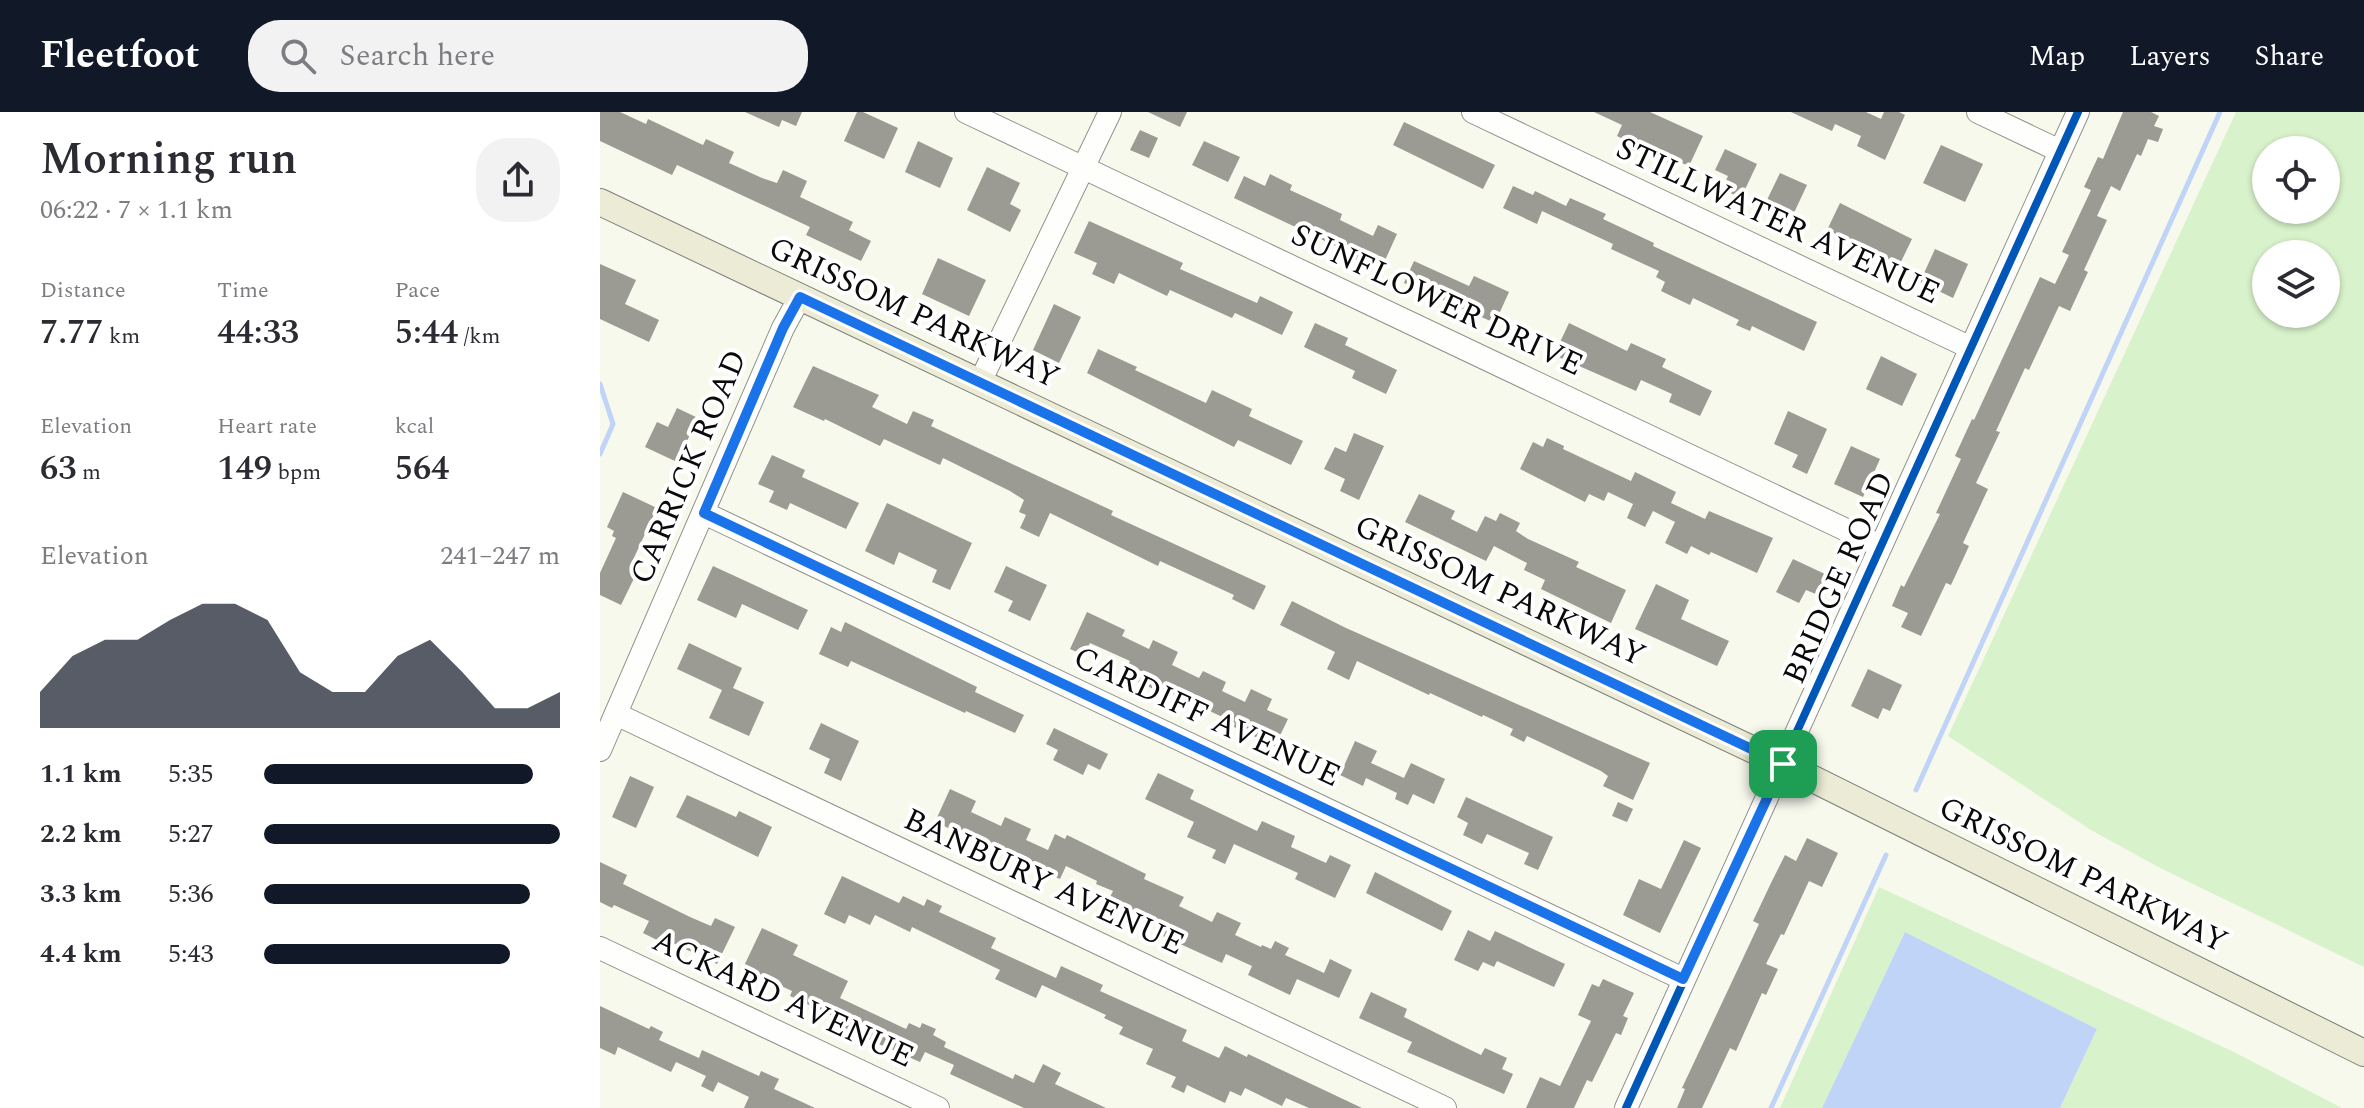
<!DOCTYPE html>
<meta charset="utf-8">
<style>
:root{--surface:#fff;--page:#f2f2f3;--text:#2b2b33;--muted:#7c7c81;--accent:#111827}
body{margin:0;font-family:Spectral,serif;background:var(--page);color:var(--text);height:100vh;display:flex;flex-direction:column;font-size:30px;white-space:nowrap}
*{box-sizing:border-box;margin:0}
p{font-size:26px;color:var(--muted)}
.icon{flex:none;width:44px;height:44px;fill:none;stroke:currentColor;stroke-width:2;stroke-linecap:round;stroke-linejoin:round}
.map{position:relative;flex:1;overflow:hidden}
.details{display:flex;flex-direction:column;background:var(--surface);width:600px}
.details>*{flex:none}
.buttons{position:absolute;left:1652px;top:24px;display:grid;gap:16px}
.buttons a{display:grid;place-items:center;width:88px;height:88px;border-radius:50%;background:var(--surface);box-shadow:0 2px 6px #0004;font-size:40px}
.pin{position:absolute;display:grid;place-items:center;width:68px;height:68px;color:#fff;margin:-34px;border-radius:16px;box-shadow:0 4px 12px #0006}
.round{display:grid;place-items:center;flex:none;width:84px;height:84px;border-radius:32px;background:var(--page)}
.overview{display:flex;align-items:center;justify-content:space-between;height:136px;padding:0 40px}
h1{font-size:44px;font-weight:600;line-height:60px}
.figures{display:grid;grid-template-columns:repeat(3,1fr);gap:12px;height:136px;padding:8px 40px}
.figures div{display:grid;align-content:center}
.figures b{font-size:34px;font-weight:600}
.figures small{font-size:22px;font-weight:400}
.figures p{font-size:22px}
.chart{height:224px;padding:16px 40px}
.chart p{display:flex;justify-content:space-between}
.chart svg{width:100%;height:144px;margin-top:8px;fill:var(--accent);opacity:.7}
ul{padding:0 40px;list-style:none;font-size:26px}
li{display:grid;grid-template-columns:128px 96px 1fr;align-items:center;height:60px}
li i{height:20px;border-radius:10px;background:var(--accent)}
header{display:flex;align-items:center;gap:48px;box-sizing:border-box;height:112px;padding:0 40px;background:var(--accent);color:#fff}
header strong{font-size:38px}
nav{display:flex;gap:44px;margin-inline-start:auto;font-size:28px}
.search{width:560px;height:72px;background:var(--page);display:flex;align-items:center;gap:20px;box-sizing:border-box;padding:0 28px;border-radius:32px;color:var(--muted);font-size:30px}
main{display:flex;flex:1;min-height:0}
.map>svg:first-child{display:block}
</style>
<header>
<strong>Fleetfoot</strong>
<div class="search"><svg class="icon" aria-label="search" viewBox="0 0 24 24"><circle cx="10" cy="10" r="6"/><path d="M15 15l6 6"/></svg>Search here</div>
<nav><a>Map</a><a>Layers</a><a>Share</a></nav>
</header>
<main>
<section class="details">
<div class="overview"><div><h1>Morning run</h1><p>06:22 · 7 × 1.1 km</p></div><a class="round"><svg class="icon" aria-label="share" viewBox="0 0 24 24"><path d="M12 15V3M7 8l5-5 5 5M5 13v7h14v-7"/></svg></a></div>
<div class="figures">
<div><p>Distance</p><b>7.77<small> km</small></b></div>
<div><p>Time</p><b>44:33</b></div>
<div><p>Pace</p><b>5:44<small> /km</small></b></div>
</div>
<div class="figures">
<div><p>Elevation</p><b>63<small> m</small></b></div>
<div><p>Heart rate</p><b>149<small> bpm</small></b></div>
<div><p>kcal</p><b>564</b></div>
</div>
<div class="chart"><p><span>Elevation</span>241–247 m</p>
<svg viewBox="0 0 160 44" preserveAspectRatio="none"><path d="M0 44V33L10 22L20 17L30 17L40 11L50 6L60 6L70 11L80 27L90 33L100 33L110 22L120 17L130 27L140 38L150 38L160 33V44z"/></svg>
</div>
<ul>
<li><b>1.1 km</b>5:35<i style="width:91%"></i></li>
<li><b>2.2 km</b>5:27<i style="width:100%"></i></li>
<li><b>3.3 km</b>5:36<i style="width:90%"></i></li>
<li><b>4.4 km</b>5:43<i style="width:83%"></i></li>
</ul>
</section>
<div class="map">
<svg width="1764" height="996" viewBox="0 0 1764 996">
<rect width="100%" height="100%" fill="#f8f9ed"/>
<g fill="#d8f2cb" fill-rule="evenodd">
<path d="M 1636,0 L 1764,0 L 1764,855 L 1560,756 L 1491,718 L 1348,624 ZM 1726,38 L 1726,98 L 1666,98 L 1666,38 ZM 1726,142 L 1726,202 L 1666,202 L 1666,142 Z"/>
<path d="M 1279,775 L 1634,940 L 1742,996 L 1460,996 L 1497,917 L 1305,820 L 1222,996 L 1180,996 Z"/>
</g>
<path fill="#c0d4f7" d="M 1305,820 L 1497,917 L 1460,996 L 1222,996 Z"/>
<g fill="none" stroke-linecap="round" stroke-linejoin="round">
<g stroke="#c0d4f7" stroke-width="5">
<path d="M 0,272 L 13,312 L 0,342"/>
<path d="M 1316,678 L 1620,0"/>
<path d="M 1171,996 L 1286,743"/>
</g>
</g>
<g fill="#9b9a93">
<path d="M 0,0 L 20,0 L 46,12 L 48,7 L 103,33 L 106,27 L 134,40 L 129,51 L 162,66 L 177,71 L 183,58 L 207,69 L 200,85 L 253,110 L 249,118 L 271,129 L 261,149 L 206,123 L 210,115 L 77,53 L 72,63 L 0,29 Z"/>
<path d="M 145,0 L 202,0 L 196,14 L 182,8 L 179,15 Z"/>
<path d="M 257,0 L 263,0 L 298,16 L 284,47 L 244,29 Z"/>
<path d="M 548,0 L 587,0 L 580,15 Z"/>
<path d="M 994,0 L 1050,0 L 1103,24 L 1089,54 L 1072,47 L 1070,51 L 1017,24 L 1022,13 Z"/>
<path d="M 1191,0 L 1266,0 L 1281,7 L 1284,0 L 1299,0 L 1305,3 L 1285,48 L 1257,34 L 1261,24 L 1235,12 L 1232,19 Z"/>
<path d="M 1523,0 L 1551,0 L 1559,4 L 1554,14 L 1563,17 L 1558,30 L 1548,27 L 1541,44 L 1537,42 L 1520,79 L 1511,74 L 1497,104 L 1507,108 L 1484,158 L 1488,160 L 1470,199 L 1459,194 L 1429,258 L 1425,256 L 1396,319 L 1400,320 L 1376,371 L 1388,377 L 1363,431 L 1369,434 L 1351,473 L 1346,471 L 1321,524 L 1301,515 L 1308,501 L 1292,494 L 1301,473 L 1304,475 L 1340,402 L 1336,401 L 1361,347 L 1355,344 L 1372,307 L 1374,308 L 1440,165 L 1455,172 L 1469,143 L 1462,140 L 1491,78 L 1484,75 L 1498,45 L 1503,47 Z"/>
<path d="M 804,10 L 895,53 L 883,77 L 793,33 Z"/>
<path d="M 540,18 L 558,26 L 549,46 L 530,38 Z"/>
<path d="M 318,29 L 353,46 L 340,76 L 305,60 Z"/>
<path d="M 604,29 L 640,45 L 628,70 L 592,53 Z"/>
<path d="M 1341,33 L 1383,52 L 1365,90 L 1323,71 Z"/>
<path d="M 1125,37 L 1157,52 L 1141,86 L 1122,77 L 1128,64 L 1115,58 Z"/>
<path d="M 387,55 L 420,71 L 410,92 L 421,98 L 410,120 L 367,98 Z"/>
<path d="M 1180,61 L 1207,73 L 1192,105 L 1165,92 Z"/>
<path d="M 670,62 L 692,73 L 690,78 L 742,102 L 740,108 L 773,124 L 778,113 L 797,122 L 782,155 L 765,147 L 763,151 L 744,142 L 746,139 L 634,86 L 644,64 L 665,74 Z"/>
<path d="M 913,74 L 933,83 L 935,79 L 966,94 L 970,86 L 1006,102 L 1003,107 L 1054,131 L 1053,134 L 1217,210 L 1204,239 L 1152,214 L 1150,219 L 1136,213 L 1139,208 L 1093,186 L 1090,193 L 1061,179 L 1065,170 L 1056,165 L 1059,159 L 1011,137 L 1013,132 L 942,99 L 937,112 L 903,96 Z"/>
<path d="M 1240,91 L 1312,127 L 1298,156 L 1263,140 L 1265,135 L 1227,118 Z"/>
<path d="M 489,109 L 583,151 L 580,157 L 657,191 L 660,184 L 693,200 L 682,223 L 635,201 L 632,206 L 570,178 L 567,184 L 519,161 L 514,172 L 492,162 L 497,151 L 474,141 Z"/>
<path d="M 1335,137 L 1368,152 L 1353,186 L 1320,170 Z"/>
<path d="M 338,146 L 386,168 L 369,204 L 322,182 Z"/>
<path d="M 814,149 L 869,174 L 874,164 L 909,180 L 895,211 L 804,171 Z"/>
<path d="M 0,152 L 36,168 L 25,192 L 59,208 L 49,230 L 0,207 Z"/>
<path d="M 454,192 L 481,205 L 459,251 L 433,238 Z"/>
<path d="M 715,211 L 748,226 L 745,233 L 797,258 L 786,282 L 752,266 L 755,259 L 704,235 Z"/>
<path d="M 969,211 L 1027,239 L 1031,231 L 1066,247 L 1062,255 L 1112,279 L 1100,304 L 1069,290 L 1072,282 L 1041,268 L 1036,279 L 954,243 Z"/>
<path d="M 498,237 L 537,255 L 535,258 L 606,291 L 612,278 L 652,297 L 649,304 L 703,329 L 691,353 L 638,328 L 634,335 L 487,261 Z"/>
<path d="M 1281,244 L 1317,262 L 1302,294 L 1266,277 Z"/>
<path d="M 213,254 L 279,283 L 272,295 L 307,312 L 313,299 L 334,308 L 331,314 L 513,399 L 511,403 L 666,474 L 654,498 L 632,487 L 634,483 L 560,449 L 558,454 L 450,401 L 439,425 L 420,416 L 426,403 L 419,400 L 424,388 L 410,379 L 343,346 L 340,353 L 284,327 L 280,334 L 225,307 L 224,309 L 193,295 Z"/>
<path d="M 77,296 L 98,306 L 77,350 L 45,335 L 57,310 L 68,315 Z"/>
<path d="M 1188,299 L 1227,317 L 1207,362 L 1192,355 L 1198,343 L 1174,332 Z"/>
<path d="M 754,321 L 784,334 L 759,388 L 740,379 L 745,367 L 724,357 L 735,335 L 746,340 Z"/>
<path d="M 947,326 L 964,334 L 963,337 L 1031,369 L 1035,360 L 1076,380 L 1071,391 L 1105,407 L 1109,399 L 1173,426 L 1157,461 L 1111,440 L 1109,443 L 1091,434 L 1087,442 L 1065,431 L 1075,410 L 1053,399 L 1045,415 L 1027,406 L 1033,392 L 1008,380 L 1004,389 L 989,382 L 985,390 L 920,357 L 933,330 L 943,335 Z"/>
<path d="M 1251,334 L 1280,347 L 1263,385 L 1234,372 Z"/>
<path d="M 172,343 L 205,358 L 202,365 L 259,391 L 246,417 L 190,391 L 187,398 L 169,390 L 174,379 L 158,372 Z"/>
<path d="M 23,380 L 57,396 L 32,450 L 40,454 L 21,493 L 0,483 L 0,461 L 16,426 L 12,424 L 14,419 L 7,415 Z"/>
<path d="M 819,382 L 855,399 L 851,407 L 877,420 L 885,404 L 896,409 L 900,401 L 920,411 L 916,419 L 928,427 L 979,450 L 976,455 L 1026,478 L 1011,511 L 941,477 L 945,468 L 924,458 L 927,451 L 894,434 L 886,449 L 805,410 Z"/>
<path d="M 287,391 L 372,431 L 350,478 L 332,470 L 337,458 L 299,440 L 294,453 L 265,439 Z"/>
<path d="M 1193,447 L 1227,463 L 1218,483 L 1206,478 L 1199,491 L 1176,480 Z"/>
<path d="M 113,454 L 208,498 L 198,518 L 142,492 L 136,506 L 97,488 Z"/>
<path d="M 406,454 L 447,473 L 430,509 L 408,499 L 413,489 L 394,480 Z"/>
<path d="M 1056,472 L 1089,488 L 1081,507 L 1129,529 L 1117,554 L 1035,517 Z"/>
<path d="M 692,489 L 746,516 L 1050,651 L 1033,688 L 1003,674 L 1008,664 L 1001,659 L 927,624 L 924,630 L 910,623 L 913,617 L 883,603 L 882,605 L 830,581 L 829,583 L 757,549 L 749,568 L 727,557 L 735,540 L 680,513 Z"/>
<path d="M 487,500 L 525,518 L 522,524 L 549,537 L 553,528 L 578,540 L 572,553 L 599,566 L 603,559 L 626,570 L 622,579 L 645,590 L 651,577 L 672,587 L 667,598 L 688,607 L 675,634 L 634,615 L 635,611 L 561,576 L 560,580 L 538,570 L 543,560 L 528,553 L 530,549 L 490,531 L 484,543 L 470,537 Z"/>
<path d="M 245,510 L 377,575 L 375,580 L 424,603 L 415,621 L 366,599 L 365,601 L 251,549 L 248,555 L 219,542 L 231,515 L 241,520 Z"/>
<path d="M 89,531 L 142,556 L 133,576 L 164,590 L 149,624 L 109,606 L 122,578 L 77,557 Z"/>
<path d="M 1268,557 L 1302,573 L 1290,599 L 1283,596 L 1278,607 L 1251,594 Z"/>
<path d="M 221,611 L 259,629 L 241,669 L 224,661 L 230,647 L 209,637 Z"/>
<path d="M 454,616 L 508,642 L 500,658 L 488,652 L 483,663 L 453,648 L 458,638 L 446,632 Z"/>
<path d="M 755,629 L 777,639 L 771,651 L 804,666 L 811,651 L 845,667 L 834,692 L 813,682 L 808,693 L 795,687 L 797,681 L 766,666 L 763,674 L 740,663 Z"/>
<path d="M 558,661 L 594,678 L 590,687 L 657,719 L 662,709 L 695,724 L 691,735 L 726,751 L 730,743 L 751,753 L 735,786 L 695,767 L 698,761 L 634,732 L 625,752 L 612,746 L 616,738 L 587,725 L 594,710 L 545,687 Z"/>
<path d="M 30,664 L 54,675 L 36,716 L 12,705 Z"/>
<path d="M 350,677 L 376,689 L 371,700 L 401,714 L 405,705 L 431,717 L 426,728 L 448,738 L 455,722 L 465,727 L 467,723 L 546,762 L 544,767 L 584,785 L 579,794 L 612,810 L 617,800 L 641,811 L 635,823 L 661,835 L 662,833 L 671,837 L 675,829 L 689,836 L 685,843 L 724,861 L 730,847 L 752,858 L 739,886 L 697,867 L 690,883 L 648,863 L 652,854 L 626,842 L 622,851 L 556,821 L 560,812 L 530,798 L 527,803 L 506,793 L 513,779 L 496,772 L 497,769 L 466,754 L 460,767 L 335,710 Z"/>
<path d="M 87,683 L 136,705 L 139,699 L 172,715 L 158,745 L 76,705 Z"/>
<path d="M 866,685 L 953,725 L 938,758 L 924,752 L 929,741 L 887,722 L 882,732 L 863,723 L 868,711 L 857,705 Z"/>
<path d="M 1018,690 L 1033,697 L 1027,710 L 1012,704 Z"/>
<path d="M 1207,726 L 1238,741 L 1222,775 L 1209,769 L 1184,823 L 1181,822 L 1166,852 L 1178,857 L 1166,883 L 1162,881 L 1136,939 L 1130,936 L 1102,996 L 1077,996 L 1085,977 L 1082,976 L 1159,812 L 1153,809 L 1171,771 L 1185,743 L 1196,749 Z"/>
<path d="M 1084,728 L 1101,736 L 1060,821 L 1023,803 L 1039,767 L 1061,777 Z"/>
<path d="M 0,750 L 27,763 L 23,772 L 90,805 L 111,814 L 115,806 L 135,815 L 117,852 L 60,825 L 59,829 L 43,821 L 49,809 L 14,793 L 12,796 L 0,790 Z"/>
<path d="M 775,760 L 852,799 L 842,819 L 766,781 Z"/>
<path d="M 242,764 L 299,791 L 303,784 L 324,794 L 327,787 L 342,794 L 339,800 L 396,826 L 391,836 L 456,866 L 461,854 L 503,873 L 500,879 L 587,918 L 582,929 L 619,946 L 625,934 L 647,945 L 648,942 L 762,996 L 709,996 L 686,986 L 682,994 L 645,976 L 641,984 L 630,979 L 625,991 L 587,973 L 584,981 L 571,975 L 576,965 L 546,952 L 553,937 L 519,922 L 523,915 L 504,906 L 506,903 L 442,873 L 436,886 L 395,867 L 400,858 L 312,815 L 310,820 L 275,803 L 270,813 L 249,803 L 245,812 L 224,802 Z"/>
<path d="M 162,816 L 198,833 L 193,843 L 248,869 L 240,886 L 306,917 L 309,911 L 320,916 L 322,911 L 336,917 L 333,923 L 346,930 L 344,935 L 413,967 L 415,962 L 434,971 L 443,952 L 461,961 L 455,972 L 506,996 L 424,996 L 350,962 L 354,953 L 325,940 L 320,950 L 242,916 L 245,910 L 190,884 L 192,879 L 143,856 Z"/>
<path d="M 868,818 L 890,829 L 895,819 L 965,852 L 954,875 L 897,849 L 894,855 L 883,850 L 878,859 L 854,848 Z"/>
<path d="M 1003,867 L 1034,881 L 1023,904 L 1028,906 L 1021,923 L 1016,921 L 992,970 L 987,968 L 974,996 L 926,996 L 940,965 L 960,974 L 991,909 L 978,903 L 992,872 L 999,875 Z"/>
<path d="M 771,880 L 807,897 L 804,905 L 852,929 L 881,943 L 885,936 L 907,946 L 902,957 L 913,962 L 904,982 L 807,940 L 812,930 L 759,906 Z"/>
<path d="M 0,894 L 49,917 L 51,914 L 63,920 L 59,928 L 99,946 L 102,938 L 159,964 L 161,959 L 179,967 L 174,977 L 215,996 L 144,996 L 149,985 L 118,970 L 113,980 L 101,974 L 106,964 L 76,950 L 71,960 L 18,935 L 15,943 L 0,936 Z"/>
</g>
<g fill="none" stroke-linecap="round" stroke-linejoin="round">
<g stroke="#91928c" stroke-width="24">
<g id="minor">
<path d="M 366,0 L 1280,434"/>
<path d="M 873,0 L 1369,235"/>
<path d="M 1378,0 L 1460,39"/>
<path d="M 380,270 L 510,0"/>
<path d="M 104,401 L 1083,867"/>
<path d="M 16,602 L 845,996"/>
<path d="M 0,638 L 183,216 L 200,185"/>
<path d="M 0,836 L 338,996"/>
<path d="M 1026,996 L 1478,0"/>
</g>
</g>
<g stroke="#7e7f7a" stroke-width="28">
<path id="major" d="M 0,90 L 1183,652 L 1764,941"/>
</g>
<use href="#minor" stroke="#fefefc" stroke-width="22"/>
<use href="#major" stroke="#ebebd6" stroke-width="26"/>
<g stroke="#fff" stroke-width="13">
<g id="cycleway">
<path d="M 104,401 L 1083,867"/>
<path d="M 1026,996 L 1478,0"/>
</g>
</g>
<use href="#cycleway" stroke="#0057b8" stroke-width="8"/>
</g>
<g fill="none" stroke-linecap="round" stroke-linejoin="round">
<g stroke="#fff" stroke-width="16">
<path id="route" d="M 200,185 L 1183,652 L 1083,867 L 104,401 L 183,216 Z"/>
</g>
<use href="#route" stroke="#1a73e8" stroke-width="10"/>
</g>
<g text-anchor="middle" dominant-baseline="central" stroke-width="8" stroke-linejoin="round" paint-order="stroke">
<g font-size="32" fill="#0a0a0a" stroke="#fff">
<text transform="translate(1178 109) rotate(25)">STILLWATER AVENUE</text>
<text transform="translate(837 188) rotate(25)">SUNFLOWER DRIVE</text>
<text transform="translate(314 201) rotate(25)">GRISSOM PARKWAY</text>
<text transform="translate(89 355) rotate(-67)">CARRICK ROAD</text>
<text transform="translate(1239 466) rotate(-66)">BRIDGE ROAD</text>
<text transform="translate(900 479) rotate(25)">GRISSOM PARKWAY</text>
<text transform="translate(607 605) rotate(25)">CARDIFF AVENUE</text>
<text transform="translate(1483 763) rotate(26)">GRISSOM PARKWAY</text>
<text transform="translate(444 770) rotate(25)">BANBURY AVENUE</text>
<text transform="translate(183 887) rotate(25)">ACKARD AVENUE</text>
</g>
</g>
</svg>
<div class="buttons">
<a><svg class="icon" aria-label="locate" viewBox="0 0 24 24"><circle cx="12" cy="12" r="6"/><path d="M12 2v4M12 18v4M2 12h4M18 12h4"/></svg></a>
<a><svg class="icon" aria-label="layers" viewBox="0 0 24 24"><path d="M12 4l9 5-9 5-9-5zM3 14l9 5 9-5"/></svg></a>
</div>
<div class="pin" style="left:1183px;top:652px;background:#1e9e55"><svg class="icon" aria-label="arrive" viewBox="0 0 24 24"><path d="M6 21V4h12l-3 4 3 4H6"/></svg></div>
</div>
</main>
